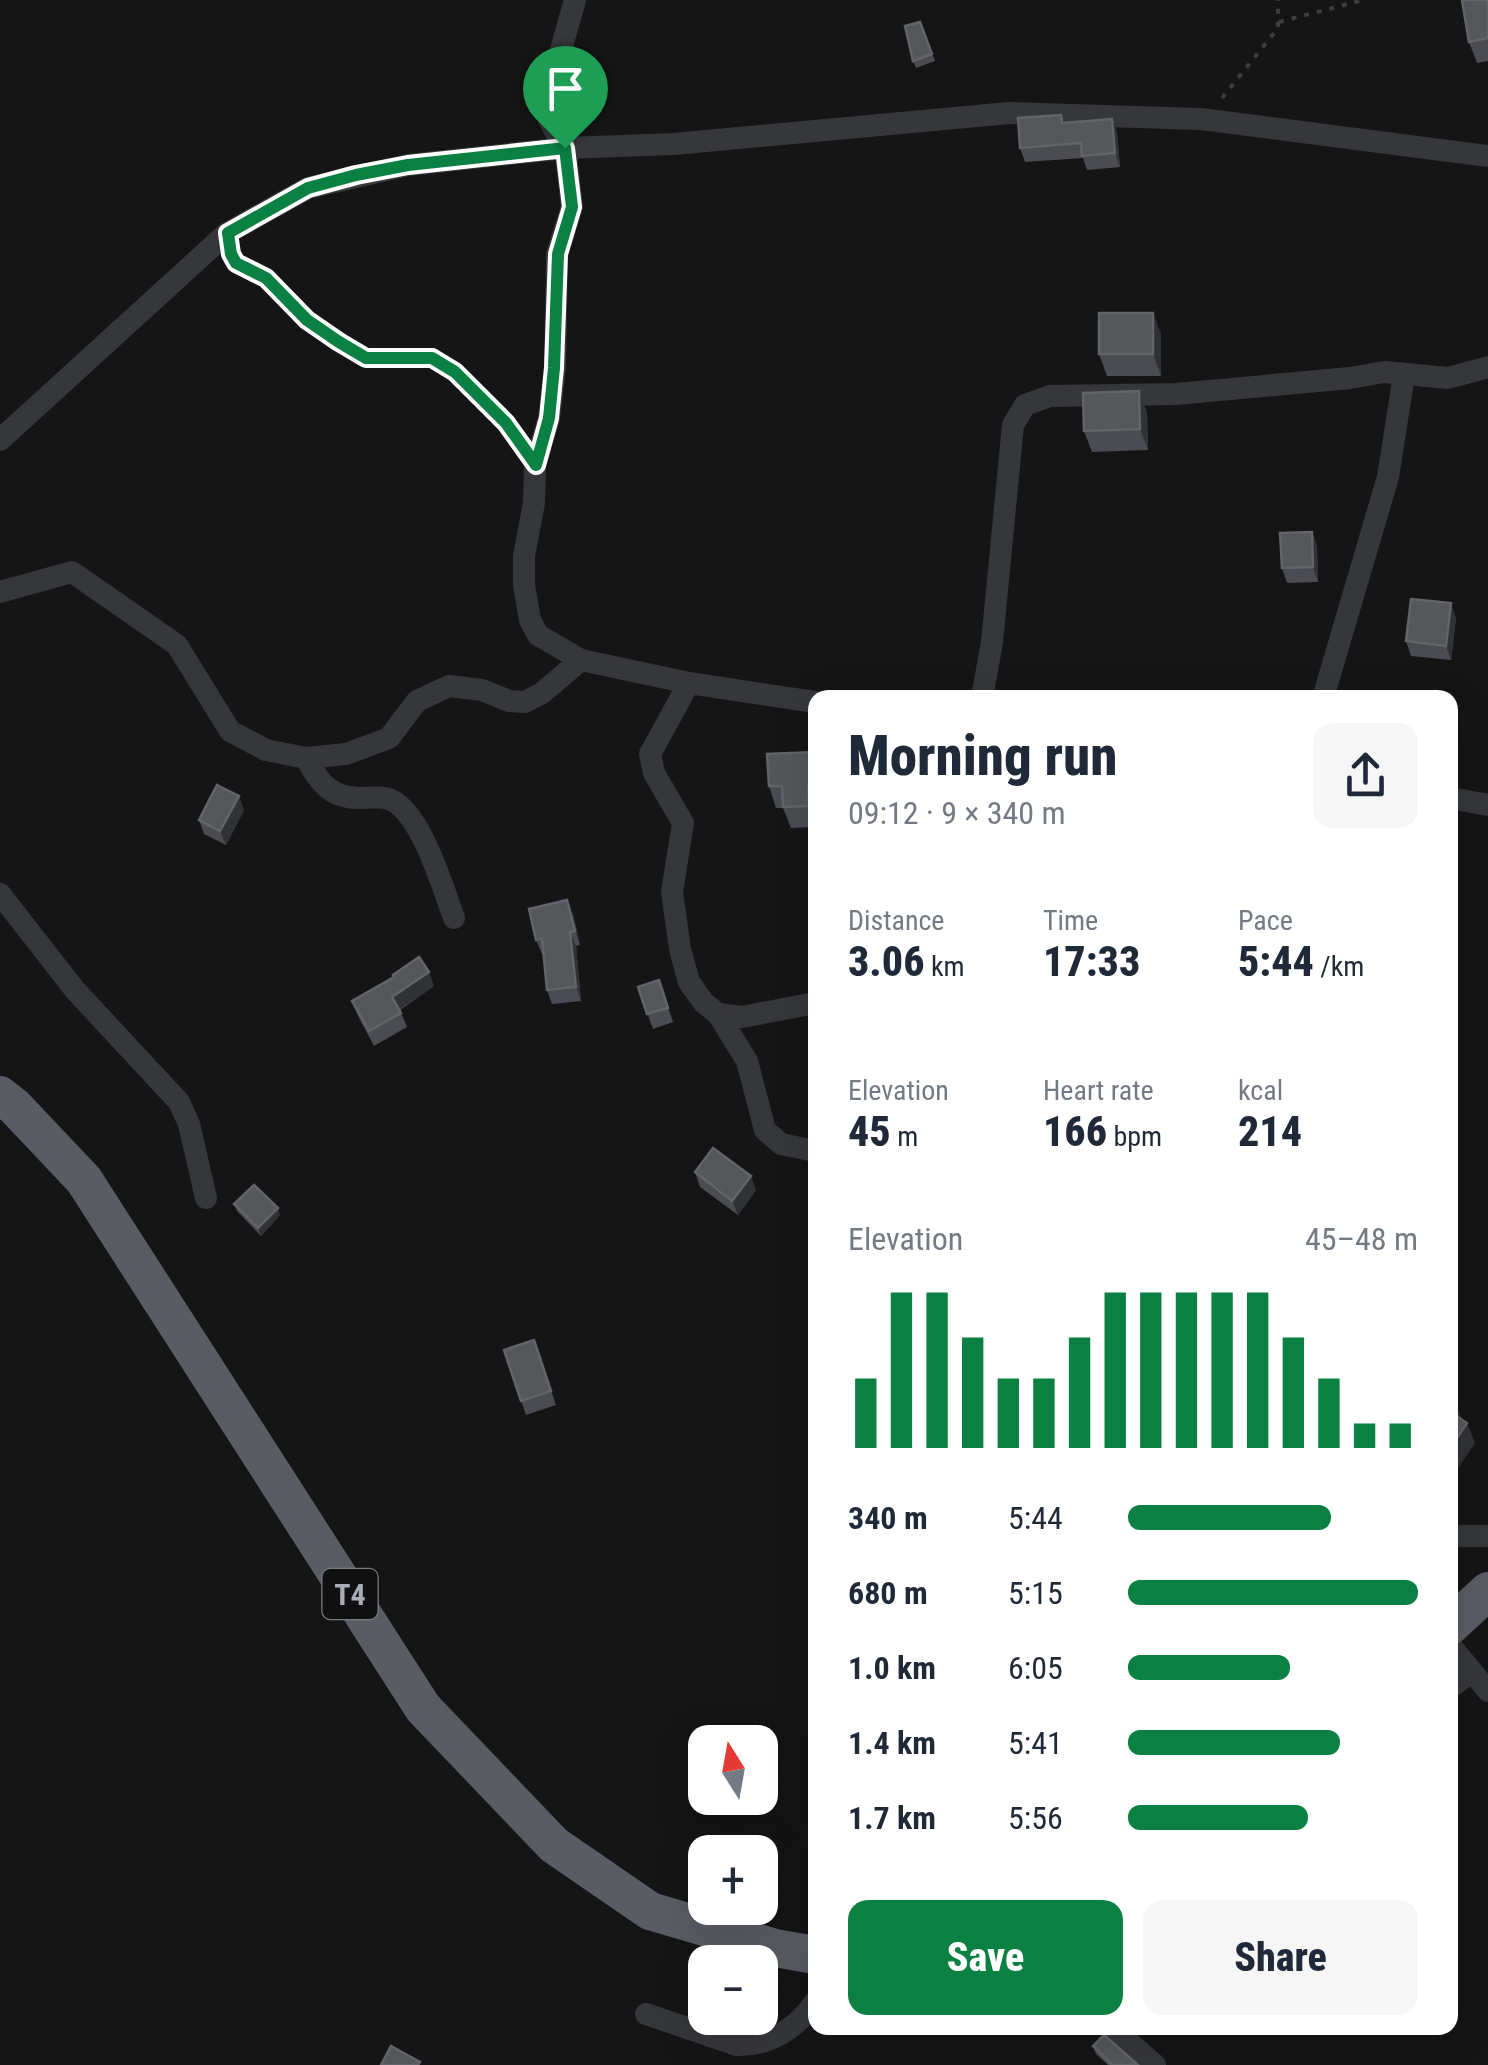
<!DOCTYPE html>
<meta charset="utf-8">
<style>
:root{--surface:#fff;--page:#f6f6f7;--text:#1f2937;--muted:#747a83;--accent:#0b8043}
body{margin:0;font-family:"Roboto Condensed",sans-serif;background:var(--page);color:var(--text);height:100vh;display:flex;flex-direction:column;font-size:38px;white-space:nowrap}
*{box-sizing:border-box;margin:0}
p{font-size:32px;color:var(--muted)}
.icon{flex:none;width:55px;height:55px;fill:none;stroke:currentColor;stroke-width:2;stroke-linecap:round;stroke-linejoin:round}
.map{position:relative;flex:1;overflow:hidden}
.panel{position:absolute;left:808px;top:690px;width:650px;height:1345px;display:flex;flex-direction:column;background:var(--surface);border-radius:20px;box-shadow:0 10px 40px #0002}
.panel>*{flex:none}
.needle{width:65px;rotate:349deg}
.tools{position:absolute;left:688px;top:1725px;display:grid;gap:20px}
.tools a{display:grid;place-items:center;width:90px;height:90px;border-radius:20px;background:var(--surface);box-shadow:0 10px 40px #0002;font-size:50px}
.pin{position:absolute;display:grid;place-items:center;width:85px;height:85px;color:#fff;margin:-102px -42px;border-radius:50% 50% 50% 0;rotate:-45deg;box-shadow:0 0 10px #0007}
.pin .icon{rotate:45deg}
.round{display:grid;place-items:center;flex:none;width:105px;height:105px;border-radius:20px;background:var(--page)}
.head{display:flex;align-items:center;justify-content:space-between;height:170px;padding:0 40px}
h1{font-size:55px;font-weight:800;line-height:75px}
.metrics{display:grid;grid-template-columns:repeat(3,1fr);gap:15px;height:170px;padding:10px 40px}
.metrics div{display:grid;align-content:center}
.metrics b{font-size:42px;font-weight:800}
.metrics small{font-size:28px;font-weight:400}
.metrics p{font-size:28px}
.chart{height:280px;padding:20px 40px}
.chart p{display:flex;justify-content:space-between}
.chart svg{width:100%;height:180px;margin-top:10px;stroke:var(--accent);stroke-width:6}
.cta{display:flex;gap:20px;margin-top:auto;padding:20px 40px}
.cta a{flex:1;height:115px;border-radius:20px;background:var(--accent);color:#fff;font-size:40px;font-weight:800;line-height:115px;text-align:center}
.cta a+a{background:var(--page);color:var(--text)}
ul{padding:0 40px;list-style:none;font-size:32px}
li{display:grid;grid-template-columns:160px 120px 1fr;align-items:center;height:75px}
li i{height:25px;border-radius:12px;background:var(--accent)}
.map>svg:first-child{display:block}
</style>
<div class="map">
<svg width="1488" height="2065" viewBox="0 0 1488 2065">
<rect width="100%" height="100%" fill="#151516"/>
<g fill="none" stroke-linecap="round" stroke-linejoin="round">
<g stroke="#3c3e42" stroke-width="4" stroke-dasharray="5 8" stroke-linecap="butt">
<path d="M 1279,22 L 1363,0"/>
<path d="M 1222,98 L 1278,28 L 1278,0"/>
<path d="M 233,258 L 284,293 L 307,320 L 366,358 L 418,357 L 443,364 L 519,440"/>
</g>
<g stroke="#36373b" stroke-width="22">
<path d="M 575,0 L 549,92 L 549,120 L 565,148 L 572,207 L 557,254 L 555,368 L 549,418 L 535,465 L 534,503 L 524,556 L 524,585 L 530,620 L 538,635 L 581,660"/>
<path d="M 0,440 L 227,233 L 308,188 L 408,165 L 565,148 L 674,144 L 1009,113 L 1201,119 L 1488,156"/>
<path d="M 0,592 L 72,572 L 177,645 L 230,731 L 266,750 L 306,758 L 346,754 L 389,738 L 417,701 L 449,686 L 482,690 L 509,701 L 525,702 L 542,693 L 581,660 L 689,683 L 815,702"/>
<path d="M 689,683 L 650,754 L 654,773 L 683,823 L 672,892 L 680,949 L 689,982 L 704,1003 L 718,1014 L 742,1017 L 815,1003"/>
<path d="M 982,698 L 992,642 L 1013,425 L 1025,405 L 1050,396 L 1176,394 L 1350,378 L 1384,372 L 1448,378 L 1488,367"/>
<path d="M 1323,698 L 1388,477 L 1404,375"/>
<path d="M 306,758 C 318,781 330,798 359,798 C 369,798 382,796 391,800 C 421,813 443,888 454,918"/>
<path d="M 1450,798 L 1488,805"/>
<path d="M 0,894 L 75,990 L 179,1102 L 189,1124 L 206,1198"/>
<path d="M 718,1014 L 747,1061 L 765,1130 L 781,1144 L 815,1151"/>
<path d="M 1450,1536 L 1488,1536"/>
<path d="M 1450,1645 L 1488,1691"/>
<path d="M 1450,1688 L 1471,1672"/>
<path d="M 646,2014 L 737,2045 C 769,2046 797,2028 815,2002"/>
<path d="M 1113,2028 L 1155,2065"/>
</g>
<g stroke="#5a5c63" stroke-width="38">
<path d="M 0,1095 L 15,1107 L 84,1180 L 423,1708 L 554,1845 L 650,1911 L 775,1948 L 815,1955"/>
<path d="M 1450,1626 L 1488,1591"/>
</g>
</g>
<g fill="#4b4c51">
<path d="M 1488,0 L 1488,61 L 1477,63 L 1469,42 Z"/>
<path d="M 920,22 L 935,61 L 916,68 L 913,61 Z"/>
<path d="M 1061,115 L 1064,123 L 1112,119 L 1117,133 L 1120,167 L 1087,170 L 1083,158 L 1025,162 L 1020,148 Z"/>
<path d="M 1161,334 L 1161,376 L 1107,376 L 1099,354 Z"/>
<path d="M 1139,391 L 1147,413 L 1148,450 L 1092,452 L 1084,431 Z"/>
<path d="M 1312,532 L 1317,546 L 1318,582 L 1287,583 L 1282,568 Z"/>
<path d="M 1456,618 L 1451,660 L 1411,656 L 1406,641 Z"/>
<path d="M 815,752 L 815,827 L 791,828 L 783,808 L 776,808 L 769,786 Z"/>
<path d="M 244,810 L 226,845 L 204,834 L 199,820 Z"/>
<path d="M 573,914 L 580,945 L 576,946 L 581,1001 L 552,1004 L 547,990 L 544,954 L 542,954 L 536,940 Z"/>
<path d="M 659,980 L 673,1022 L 653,1029 L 638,987 Z"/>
<path d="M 434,986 L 400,1010 L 407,1027 L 374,1046 L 358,1016 L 352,1001 Z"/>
<path d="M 695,1172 L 756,1190 L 738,1215 L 700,1187 Z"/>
<path d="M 234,1204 L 280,1215 L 261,1236 L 237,1211 Z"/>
<path d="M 534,1340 L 556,1405 L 526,1415 L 504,1350 Z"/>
<path d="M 1093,2046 L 1138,2065 L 1108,2065 L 1096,2054 Z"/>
</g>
<g fill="#313235">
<path d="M 1112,119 L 1117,133 L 1120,167 L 1115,153 Z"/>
<path d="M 1153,313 L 1161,334 L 1161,376 L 1153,354 Z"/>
<path d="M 1139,391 L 1147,413 L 1148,450 L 1140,429 Z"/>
<path d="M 1312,532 L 1317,546 L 1318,582 L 1313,567 Z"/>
<path d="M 1451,603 L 1456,618 L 1451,660 L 1446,646 Z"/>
<path d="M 808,784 L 815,803 L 815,822 L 809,806 Z"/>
<path d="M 239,796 L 244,810 L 226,845 L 220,831 Z"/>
<path d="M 567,900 L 573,914 L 580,945 L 575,931 Z"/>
<path d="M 570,932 L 576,946 L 581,1001 L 576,987 Z"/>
<path d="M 429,972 L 434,986 L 397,1011 L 392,997 Z"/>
<path d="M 751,1176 L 756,1190 L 738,1215 L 732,1201 Z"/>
<path d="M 278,1208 L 280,1215 L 261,1236 L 258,1228 Z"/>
<path d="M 1457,1406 L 1464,1426 L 1452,1413 Z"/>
<path d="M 1467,1423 L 1475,1443 L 1454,1474 L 1450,1463 L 1450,1448 Z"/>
</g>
<g fill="#55575b" stroke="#626469" stroke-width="2.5">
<path d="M 1462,0 L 1488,0 L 1488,38 L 1469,42 Z"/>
<path d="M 920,22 L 932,54 L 913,61 L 905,26 Z"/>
<path d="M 1061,115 L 1062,123 L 1112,119 L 1115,153 L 1082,156 L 1081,143 L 1020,148 L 1018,118 Z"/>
<rect x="1099" y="313" width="54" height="41"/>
<path d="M 1139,391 L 1140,429 L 1084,431 L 1083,393 Z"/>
<path d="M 1312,532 L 1313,567 L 1282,568 L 1280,533 Z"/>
<path d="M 1411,599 L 1451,603 L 1446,646 L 1406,641 Z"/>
<path d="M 815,752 L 815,784 L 808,784 L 809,806 L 783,807 L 782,786 L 769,786 L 767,754 Z"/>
<path d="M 217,785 L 239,796 L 220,831 L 199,820 Z"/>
<path d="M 567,900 L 575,931 L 570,932 L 576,987 L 547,990 L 542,938 L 536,940 L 529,909 Z"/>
<path d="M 419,957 L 429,972 L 392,997 L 401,1013 L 369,1031 L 352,1001 L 394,977 L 393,975 Z"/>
<path d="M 659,980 L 668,1008 L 647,1014 L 638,987 Z"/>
<path d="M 713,1148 L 751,1176 L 732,1201 L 695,1172 Z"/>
<path d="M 254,1185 L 278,1208 L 258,1228 L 234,1204 Z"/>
<path d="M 534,1340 L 551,1391 L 521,1401 L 504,1350 Z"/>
<path d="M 1450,1401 L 1457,1406 L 1452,1413 L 1467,1423 L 1450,1448 Z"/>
<path d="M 1104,2035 L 1138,2065 L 1112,2065 L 1093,2046 Z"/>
<path d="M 391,2046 L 420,2062 L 418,2065 L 381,2065 Z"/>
</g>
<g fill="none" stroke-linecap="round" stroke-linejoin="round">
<g stroke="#fff" stroke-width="20">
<path id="route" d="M 565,148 L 572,207 L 558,254 L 554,368 L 549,418 L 536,465 L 506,423 L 455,372 L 432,358 L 366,358 L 339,342 L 307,320 L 266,278 L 236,263 L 231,254 L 228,233 L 308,188 L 356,175 L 408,165 Z"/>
</g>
<use href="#route" stroke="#0b8043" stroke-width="12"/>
</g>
<g text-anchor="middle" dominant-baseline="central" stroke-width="8" stroke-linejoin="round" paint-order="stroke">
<rect fill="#101011" stroke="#7a7d84" stroke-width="2.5" x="322.5" y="1569" width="55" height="50" rx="8"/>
<g font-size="30" font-weight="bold" fill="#a7acb5">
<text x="350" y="1594">T4</text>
</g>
</g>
</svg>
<div class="tools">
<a><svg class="needle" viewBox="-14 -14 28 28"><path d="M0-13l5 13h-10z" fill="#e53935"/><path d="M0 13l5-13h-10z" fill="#747a83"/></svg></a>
<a>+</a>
<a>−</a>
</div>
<div class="pin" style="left:565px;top:148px;background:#1e9e55"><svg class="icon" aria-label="arrive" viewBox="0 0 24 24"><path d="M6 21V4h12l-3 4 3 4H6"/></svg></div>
<section class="panel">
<div class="head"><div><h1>Morning run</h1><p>09:12 · 9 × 340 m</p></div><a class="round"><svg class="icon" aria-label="share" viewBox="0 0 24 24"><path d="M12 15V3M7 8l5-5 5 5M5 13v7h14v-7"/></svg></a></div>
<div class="metrics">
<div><p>Distance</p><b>3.06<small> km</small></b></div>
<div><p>Time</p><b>17:33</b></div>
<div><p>Pace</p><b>5:44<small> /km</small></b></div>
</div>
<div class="metrics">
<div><p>Elevation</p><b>45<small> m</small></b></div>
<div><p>Heart rate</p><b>166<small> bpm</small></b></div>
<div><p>kcal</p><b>214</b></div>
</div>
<div class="chart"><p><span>Elevation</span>45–48 m</p>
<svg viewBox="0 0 160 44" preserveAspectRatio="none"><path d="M5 44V27M15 44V6M25 44V6M35 44V17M45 44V27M55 44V27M65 44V17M75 44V6M85 44V6M95 44V6M105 44V6M115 44V6M125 44V17M135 44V27M145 44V38M155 44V38"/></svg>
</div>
<ul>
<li><b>340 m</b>5:44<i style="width:70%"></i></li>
<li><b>680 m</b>5:15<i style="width:100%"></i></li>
<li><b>1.0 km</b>6:05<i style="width:56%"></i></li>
<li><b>1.4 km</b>5:41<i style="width:73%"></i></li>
<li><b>1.7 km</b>5:56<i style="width:62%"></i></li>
</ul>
<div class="cta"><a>Save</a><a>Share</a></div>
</section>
</div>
